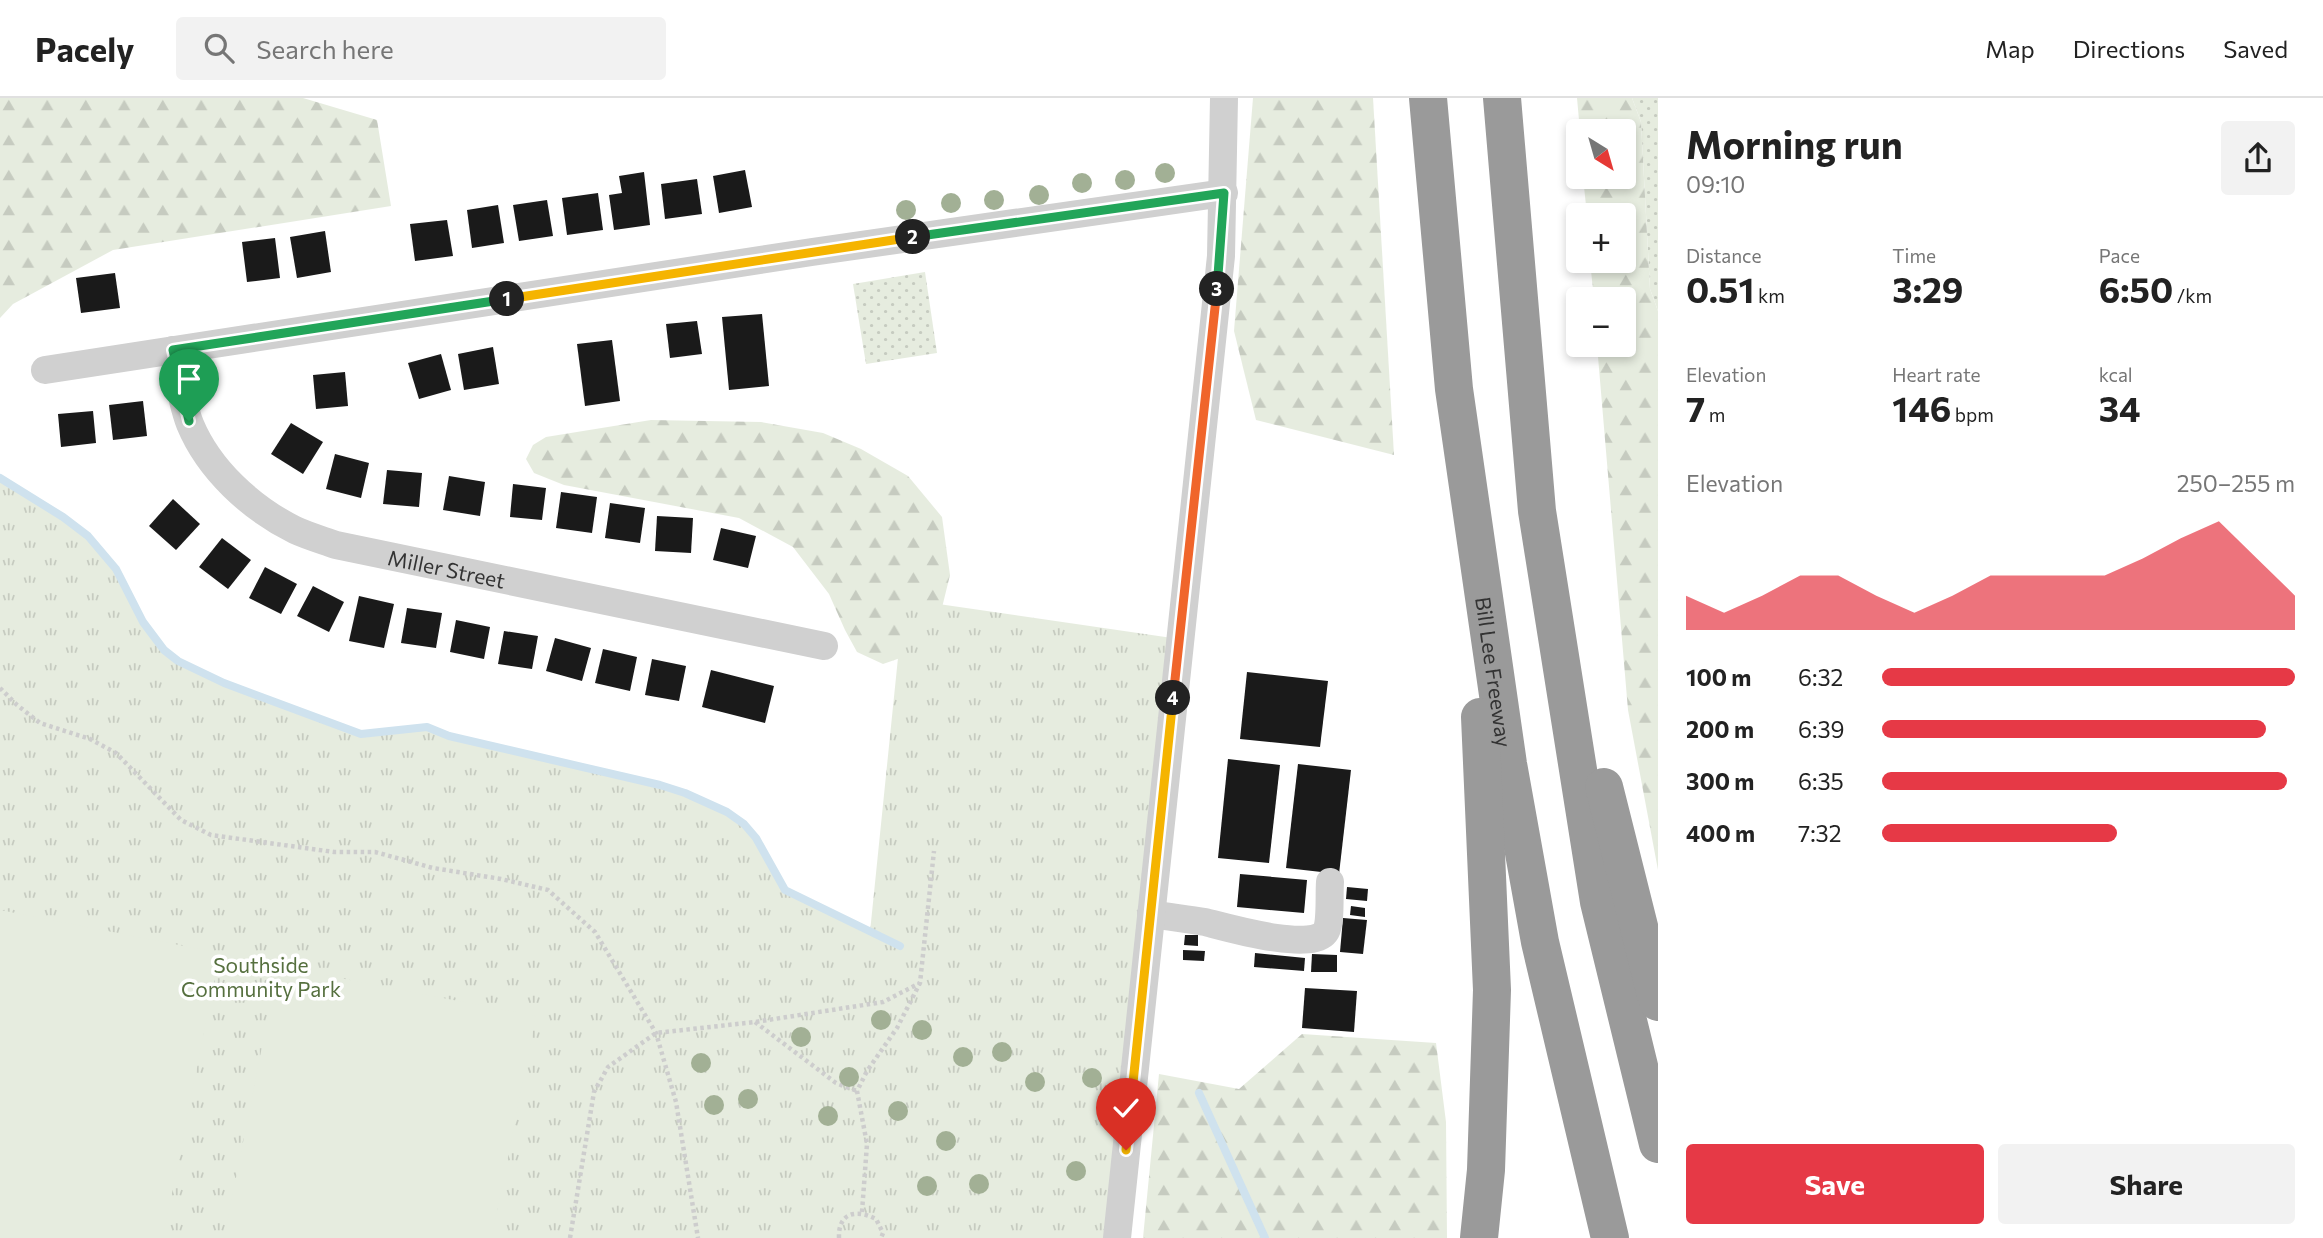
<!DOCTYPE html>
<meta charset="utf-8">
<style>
:root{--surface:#fff;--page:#f2f2f2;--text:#222;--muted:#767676;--line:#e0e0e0;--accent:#e63946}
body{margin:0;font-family:Commissioner,sans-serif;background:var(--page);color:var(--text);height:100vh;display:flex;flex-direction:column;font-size:26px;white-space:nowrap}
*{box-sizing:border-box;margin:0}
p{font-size:23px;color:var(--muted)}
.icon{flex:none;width:38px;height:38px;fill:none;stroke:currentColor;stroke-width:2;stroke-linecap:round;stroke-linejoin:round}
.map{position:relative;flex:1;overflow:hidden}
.side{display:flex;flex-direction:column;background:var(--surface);width:665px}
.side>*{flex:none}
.needle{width:46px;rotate:143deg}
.controls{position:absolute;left:1566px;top:21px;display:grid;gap:14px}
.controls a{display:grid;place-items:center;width:70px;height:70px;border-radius:7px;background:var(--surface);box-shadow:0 4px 10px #0003;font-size:35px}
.pin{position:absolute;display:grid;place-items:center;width:60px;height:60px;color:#fff;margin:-72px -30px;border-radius:50% 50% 50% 0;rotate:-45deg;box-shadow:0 0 7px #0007}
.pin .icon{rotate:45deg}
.km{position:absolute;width:35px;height:35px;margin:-18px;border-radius:50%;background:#222;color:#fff;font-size:19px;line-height:35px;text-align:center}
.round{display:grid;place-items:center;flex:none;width:74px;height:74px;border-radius:7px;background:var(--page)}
.overview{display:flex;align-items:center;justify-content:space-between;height:119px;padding:0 28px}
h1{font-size:38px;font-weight:700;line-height:52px}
.figures{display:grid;grid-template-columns:repeat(3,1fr);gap:10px;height:119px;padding:7px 28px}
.figures div{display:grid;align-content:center}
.figures b{font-size:35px;font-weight:700}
.figures small{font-size:19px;font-weight:400}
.figures p{font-size:19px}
.chart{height:196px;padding:14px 28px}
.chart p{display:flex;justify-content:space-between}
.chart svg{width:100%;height:126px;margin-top:7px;fill:var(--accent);opacity:.7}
.button{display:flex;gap:14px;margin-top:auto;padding:14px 28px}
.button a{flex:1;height:80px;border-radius:7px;background:var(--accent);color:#fff;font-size:28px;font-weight:700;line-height:80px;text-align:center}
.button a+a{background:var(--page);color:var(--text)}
ul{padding:0 28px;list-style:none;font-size:23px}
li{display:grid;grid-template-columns:112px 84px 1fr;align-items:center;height:52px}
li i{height:18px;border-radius:9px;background:var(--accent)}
header{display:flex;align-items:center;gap:42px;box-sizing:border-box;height:98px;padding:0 35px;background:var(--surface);border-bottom:2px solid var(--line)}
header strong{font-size:33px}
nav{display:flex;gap:38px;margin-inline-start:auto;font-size:24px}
.search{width:490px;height:63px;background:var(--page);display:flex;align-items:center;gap:18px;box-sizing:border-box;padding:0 24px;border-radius:7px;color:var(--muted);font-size:26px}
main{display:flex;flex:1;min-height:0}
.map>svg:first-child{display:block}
</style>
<header>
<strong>Pacely</strong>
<div class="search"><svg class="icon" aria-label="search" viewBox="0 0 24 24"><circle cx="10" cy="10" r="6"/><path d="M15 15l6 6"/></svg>Search here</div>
<nav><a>Map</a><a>Directions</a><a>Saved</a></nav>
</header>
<main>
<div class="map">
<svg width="1658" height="1140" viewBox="0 0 1658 1140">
<defs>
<pattern id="grass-dots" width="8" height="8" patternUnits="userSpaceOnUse" patternTransform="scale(1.75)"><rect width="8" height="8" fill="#e6ecdf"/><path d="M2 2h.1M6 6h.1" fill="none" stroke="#c6cbc0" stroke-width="1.8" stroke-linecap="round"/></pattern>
<pattern id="forest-firs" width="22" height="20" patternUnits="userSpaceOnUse" patternTransform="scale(1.75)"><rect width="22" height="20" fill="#e6ecdf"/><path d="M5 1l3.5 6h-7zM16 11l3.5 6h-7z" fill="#c6cbc0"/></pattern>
<pattern id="park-tufts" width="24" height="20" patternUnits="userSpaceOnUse" patternTransform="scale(1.75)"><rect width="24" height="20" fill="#e6ecdf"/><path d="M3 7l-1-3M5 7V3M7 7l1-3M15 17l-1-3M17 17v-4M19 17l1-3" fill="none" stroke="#c6cbc0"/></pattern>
</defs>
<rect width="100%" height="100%" fill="#fff"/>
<g fill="url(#grass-dots)">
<path d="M 1632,0 L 1658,0 L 1658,213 L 1650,191 L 1641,24 Z"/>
<path d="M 925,174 L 937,255 L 866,266 L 853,186 Z"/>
</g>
<g fill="url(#forest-firs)">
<path d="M 0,0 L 303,0 L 377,22 L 391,108 L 113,152 L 13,206 L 0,220 Z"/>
<path d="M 1253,0 L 1373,0 L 1394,357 L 1256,322 L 1234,233 Z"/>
<path d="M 1577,0 L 1632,0 L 1641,24 L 1650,191 L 1658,213 L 1658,772 L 1628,612 L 1597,247 L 1624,247 L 1624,201 L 1594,201 L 1590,163 L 1624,163 L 1624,117 L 1587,117 L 1583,79 L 1624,79 L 1624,33 L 1580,33 Z"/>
<path d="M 651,322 L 761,324 L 823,335 L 861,351 L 908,378 L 942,419 L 950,477 L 937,530 L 909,557 L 883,566 L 857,554 L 845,532 L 829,496 L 793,449 L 739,420 L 564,387 L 534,375 L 526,361 L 533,347 L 546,339 Z"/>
<path d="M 1302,936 L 1436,945 L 1446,1024 L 1447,1140 L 1143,1140 L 1159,976 L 1239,991 Z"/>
</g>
<path fill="url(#park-tufts)" d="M 0,380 L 63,419 L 88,438 L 116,471 L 143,524 L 164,552 L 178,563 L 224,585 L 361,636 L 427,629 L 449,638 L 660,687 L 685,695 L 727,714 L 744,726 L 756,740 L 785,792 L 870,834 L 904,501 L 1179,541 L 1117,1140 L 0,1140 Z"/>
<g fill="#e6ecdf">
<path d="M 0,812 L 220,855 L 163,1140 L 0,1140 Z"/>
<path d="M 278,868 L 536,918 L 492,1140 L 224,1140 Z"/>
</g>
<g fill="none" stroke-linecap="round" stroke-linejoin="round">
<g stroke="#cfe2ee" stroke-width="8">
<path d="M 0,380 L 63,419 L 88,438 L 116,471 L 143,524 L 164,552 L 178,563 L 224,585 L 361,636 L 427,629 L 449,638 L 660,687 L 685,695 L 727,714 L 744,726 L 756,740 L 785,792 L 900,848"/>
<path d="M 1199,995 L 1265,1140"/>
</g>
</g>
<g fill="#1a1a1a">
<path d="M 745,72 L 752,109 L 719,115 L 713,78 Z"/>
<path d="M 644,74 L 650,127 L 614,132 L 609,97 L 622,95 L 619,78 Z"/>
<path d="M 697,81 L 702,116 L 665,121 L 661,86 Z"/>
<path d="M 598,95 L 603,132 L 567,137 L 562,100 Z"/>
<path d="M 547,102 L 553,138 L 519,143 L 513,107 Z"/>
<path d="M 498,107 L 504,145 L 472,150 L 467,112 Z"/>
<path d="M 447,122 L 453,158 L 415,163 L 410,126 Z"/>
<path d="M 325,133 L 331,174 L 297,180 L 290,139 Z"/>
<path d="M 275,140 L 280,180 L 247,184 L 242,144 Z"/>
<path d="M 115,175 L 120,210 L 81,215 L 76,180 Z"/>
<path d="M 762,216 L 769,288 L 729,292 L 722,219 Z"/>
<path d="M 697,223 L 702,256 L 670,260 L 666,226 Z"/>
<path d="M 612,242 L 620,303 L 585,308 L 577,246 Z"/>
<path d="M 493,249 L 499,286 L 464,292 L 458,256 Z"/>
<path d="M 441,256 L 451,292 L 419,301 L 408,265 Z"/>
<path d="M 345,274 L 348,308 L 316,311 L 313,277 Z"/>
<path d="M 143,303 L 147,338 L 113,342 L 109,307 Z"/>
<path d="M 93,313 L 96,345 L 61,349 L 58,316 Z"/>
<path d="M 291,325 L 323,344 L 303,376 L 271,356 Z"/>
<path d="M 335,356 L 369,365 L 361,400 L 326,391 Z"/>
<path d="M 387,372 L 422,375 L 419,409 L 383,406 Z"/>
<path d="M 449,378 L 485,384 L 480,418 L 443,412 Z"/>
<path d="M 513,386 L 546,390 L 542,422 L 510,419 Z"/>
<path d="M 561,394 L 597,399 L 592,435 L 556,430 Z"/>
<path d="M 173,401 L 200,426 L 176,452 L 149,428 Z"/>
<path d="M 610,405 L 645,410 L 640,445 L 605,440 Z"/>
<path d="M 657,418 L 693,420 L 691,455 L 655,453 Z"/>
<path d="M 721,430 L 756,438 L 748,470 L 713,462 Z"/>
<path d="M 222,440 L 251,462 L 228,491 L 199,469 Z"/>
<path d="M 265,469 L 297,486 L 281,516 L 249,500 Z"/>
<path d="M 313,488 L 344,504 L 329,534 L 297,518 Z"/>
<path d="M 359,498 L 394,506 L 384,550 L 349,543 Z"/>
<path d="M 407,510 L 442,515 L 436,550 L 401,545 Z"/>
<path d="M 456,522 L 490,529 L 484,561 L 450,554 Z"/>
<path d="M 504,533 L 538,538 L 532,571 L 498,566 Z"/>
<path d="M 555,540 L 591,550 L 582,583 L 546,573 Z"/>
<path d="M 603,551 L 637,559 L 630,593 L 595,585 Z"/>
<path d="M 652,561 L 686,568 L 679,603 L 645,597 Z"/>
<path d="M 711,572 L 774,588 L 765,625 L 702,609 Z"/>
<path d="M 1247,574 L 1328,583 L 1320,649 L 1240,641 Z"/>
<path d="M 1228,661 L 1280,667 L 1269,765 L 1218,760 Z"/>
<path d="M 1298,666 L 1351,672 L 1339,776 L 1286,770 Z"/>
<path d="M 1240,776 L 1307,782 L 1304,815 L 1237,809 Z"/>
<path d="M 1347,789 L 1368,791 L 1367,803 L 1346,801 Z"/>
<path d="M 1351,808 L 1365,810 L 1365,819 L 1350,817 Z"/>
<path d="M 1343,820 L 1367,822 L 1363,856 L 1340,854 Z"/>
<path d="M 1185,837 L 1198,837 L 1198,848 L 1184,847 Z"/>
<path d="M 1183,852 L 1205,853 L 1204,863 L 1183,862 Z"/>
<path d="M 1255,855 L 1305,860 L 1304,873 L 1254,869 Z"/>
<path d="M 1312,856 L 1337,857 L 1337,874 L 1311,874 Z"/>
<path d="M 1305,890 L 1357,893 L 1354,934 L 1302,930 Z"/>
</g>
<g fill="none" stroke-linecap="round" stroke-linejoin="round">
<g stroke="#cdcdcd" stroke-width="4.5" stroke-dasharray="3.5 3.5" stroke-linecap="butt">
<path d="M 0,590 L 17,607 L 40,625 L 90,641 L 116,655 L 181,722 L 211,737 L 334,754 L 375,754 L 433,770 L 501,781 L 548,792 L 595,834 L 656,935 L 676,1004 L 698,1140"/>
<path d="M 755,924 L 836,985 L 857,993"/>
<path d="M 862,1114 L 867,1046 L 857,993 L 867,973 L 897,930 L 920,885 L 934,753"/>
<path d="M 570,1140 L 594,994 L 608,969 L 656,935 L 755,924 L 883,904 L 920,885"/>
<path d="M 839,1140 C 838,1114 857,1111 876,1121 L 883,1135 L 881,1140"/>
</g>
<g stroke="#d0d0d0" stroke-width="28">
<path id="s1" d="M 173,252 C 178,277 181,303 190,326 C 209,372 251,410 295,432 C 308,438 322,442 336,447 L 824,548"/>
<path d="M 45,272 L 812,154 L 1224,95"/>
<path d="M 1151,816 C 1169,819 1187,821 1205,824 C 1225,829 1314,855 1326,833 C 1331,824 1329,796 1330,784"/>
<path d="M 1117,1140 L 1221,158 L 1224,0"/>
</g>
<g stroke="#9a9a9a" stroke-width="38">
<path id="s2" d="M 1428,0 L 1454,291 L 1508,666 L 1540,844 L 1610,1140"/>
<path d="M 1502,0 L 1537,413 L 1599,804 L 1658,1046"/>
<path d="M 1604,689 L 1658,904"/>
<path d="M 1479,1140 L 1486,1072 L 1492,892 L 1480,619"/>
</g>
</g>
<g fill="#a2b095">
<circle cx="1165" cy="75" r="10"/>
<circle cx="1125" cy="82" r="10"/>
<circle cx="1082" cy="85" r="10"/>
<circle cx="1039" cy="97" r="10"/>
<circle cx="994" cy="102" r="10"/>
<circle cx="951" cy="105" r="10"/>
<circle cx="906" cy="112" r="10"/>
<circle cx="881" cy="922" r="10"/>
<circle cx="922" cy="932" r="10"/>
<circle cx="801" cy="939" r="10"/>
<circle cx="1002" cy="954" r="10"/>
<circle cx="963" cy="959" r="10"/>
<circle cx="701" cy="965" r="10"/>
<circle cx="849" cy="979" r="10"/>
<circle cx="1092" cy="980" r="10"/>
<circle cx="1035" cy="984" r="10"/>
<circle cx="748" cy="1001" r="10"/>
<circle cx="714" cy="1007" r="10"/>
<circle cx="898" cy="1013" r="10"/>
<circle cx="828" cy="1018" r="10"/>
<circle cx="946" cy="1043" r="10"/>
<circle cx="1076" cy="1073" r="10"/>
<circle cx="979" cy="1086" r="10"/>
<circle cx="927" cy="1088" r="10"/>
</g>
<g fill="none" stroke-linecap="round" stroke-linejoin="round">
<g stroke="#fff" stroke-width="14">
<path id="split-1" d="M 189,323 L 173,252 L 507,201"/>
</g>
<g stroke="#fff" stroke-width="14">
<path id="split-2" d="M 507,201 L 913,139"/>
</g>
<g stroke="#fff" stroke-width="14">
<path id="split-3" d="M 913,139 L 1224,95 L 1217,191"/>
</g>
<g stroke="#fff" stroke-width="14">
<path id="split-4" d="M 1173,600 L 1217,191"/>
</g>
<g stroke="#fff" stroke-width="14">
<path id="split-5" d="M 1126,1052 L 1173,600"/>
</g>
<use href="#split-1" stroke="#22a559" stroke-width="9"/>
<use href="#split-2" stroke="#f5b400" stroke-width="9"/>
<use href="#split-3" stroke="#22a559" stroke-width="9"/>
<use href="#split-4" stroke="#f0652b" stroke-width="9"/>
<use href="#split-5" stroke="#f5b400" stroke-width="9"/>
</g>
<g text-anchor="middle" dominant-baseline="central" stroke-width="7" stroke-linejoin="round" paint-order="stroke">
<g font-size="21" fill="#333" stroke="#fff">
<text stroke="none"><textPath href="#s1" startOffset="385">Miller Street</textPath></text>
<text stroke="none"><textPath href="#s2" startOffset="578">Bill Lee Freeway</textPath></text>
</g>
<g font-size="21" fill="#56703f" stroke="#fff">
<text x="261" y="866">Southside<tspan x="261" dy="24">Community Park</tspan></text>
</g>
</g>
</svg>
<div class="controls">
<a><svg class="needle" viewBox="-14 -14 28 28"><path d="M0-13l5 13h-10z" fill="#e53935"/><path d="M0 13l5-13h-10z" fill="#767676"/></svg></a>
<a>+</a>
<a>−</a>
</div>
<div class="pin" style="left:189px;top:323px;background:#1e9e55"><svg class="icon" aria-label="arrive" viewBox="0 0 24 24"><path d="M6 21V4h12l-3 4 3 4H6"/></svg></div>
<div class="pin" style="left:1126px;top:1052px;background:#d93025"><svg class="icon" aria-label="check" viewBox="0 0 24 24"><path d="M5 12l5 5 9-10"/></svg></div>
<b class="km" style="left:507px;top:201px">1</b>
<b class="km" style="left:913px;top:139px">2</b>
<b class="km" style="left:1217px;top:191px">3</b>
<b class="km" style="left:1173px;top:600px">4</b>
</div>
<section class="side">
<div class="overview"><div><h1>Morning run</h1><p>09:10</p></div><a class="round"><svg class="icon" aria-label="share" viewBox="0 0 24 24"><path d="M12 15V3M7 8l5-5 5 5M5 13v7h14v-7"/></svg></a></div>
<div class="figures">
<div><p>Distance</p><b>0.51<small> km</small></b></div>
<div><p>Time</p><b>3:29</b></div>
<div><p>Pace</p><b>6:50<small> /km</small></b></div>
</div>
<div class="figures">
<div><p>Elevation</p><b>7<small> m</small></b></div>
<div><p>Heart rate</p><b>146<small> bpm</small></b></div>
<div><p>kcal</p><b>34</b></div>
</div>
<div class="chart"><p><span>Elevation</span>250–255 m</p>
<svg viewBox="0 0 160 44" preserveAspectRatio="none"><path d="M0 44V32L10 38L20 32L30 25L40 25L50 32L60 38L70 32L80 25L90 25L100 25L110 25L120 19L130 12L140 6L150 19L160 32V44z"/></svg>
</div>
<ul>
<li><b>100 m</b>6:32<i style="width:100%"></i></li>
<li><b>200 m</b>6:39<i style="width:93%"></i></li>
<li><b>300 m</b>6:35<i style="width:98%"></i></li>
<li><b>400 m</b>7:32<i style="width:57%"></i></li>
</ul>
<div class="button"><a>Save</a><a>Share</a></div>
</section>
</main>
